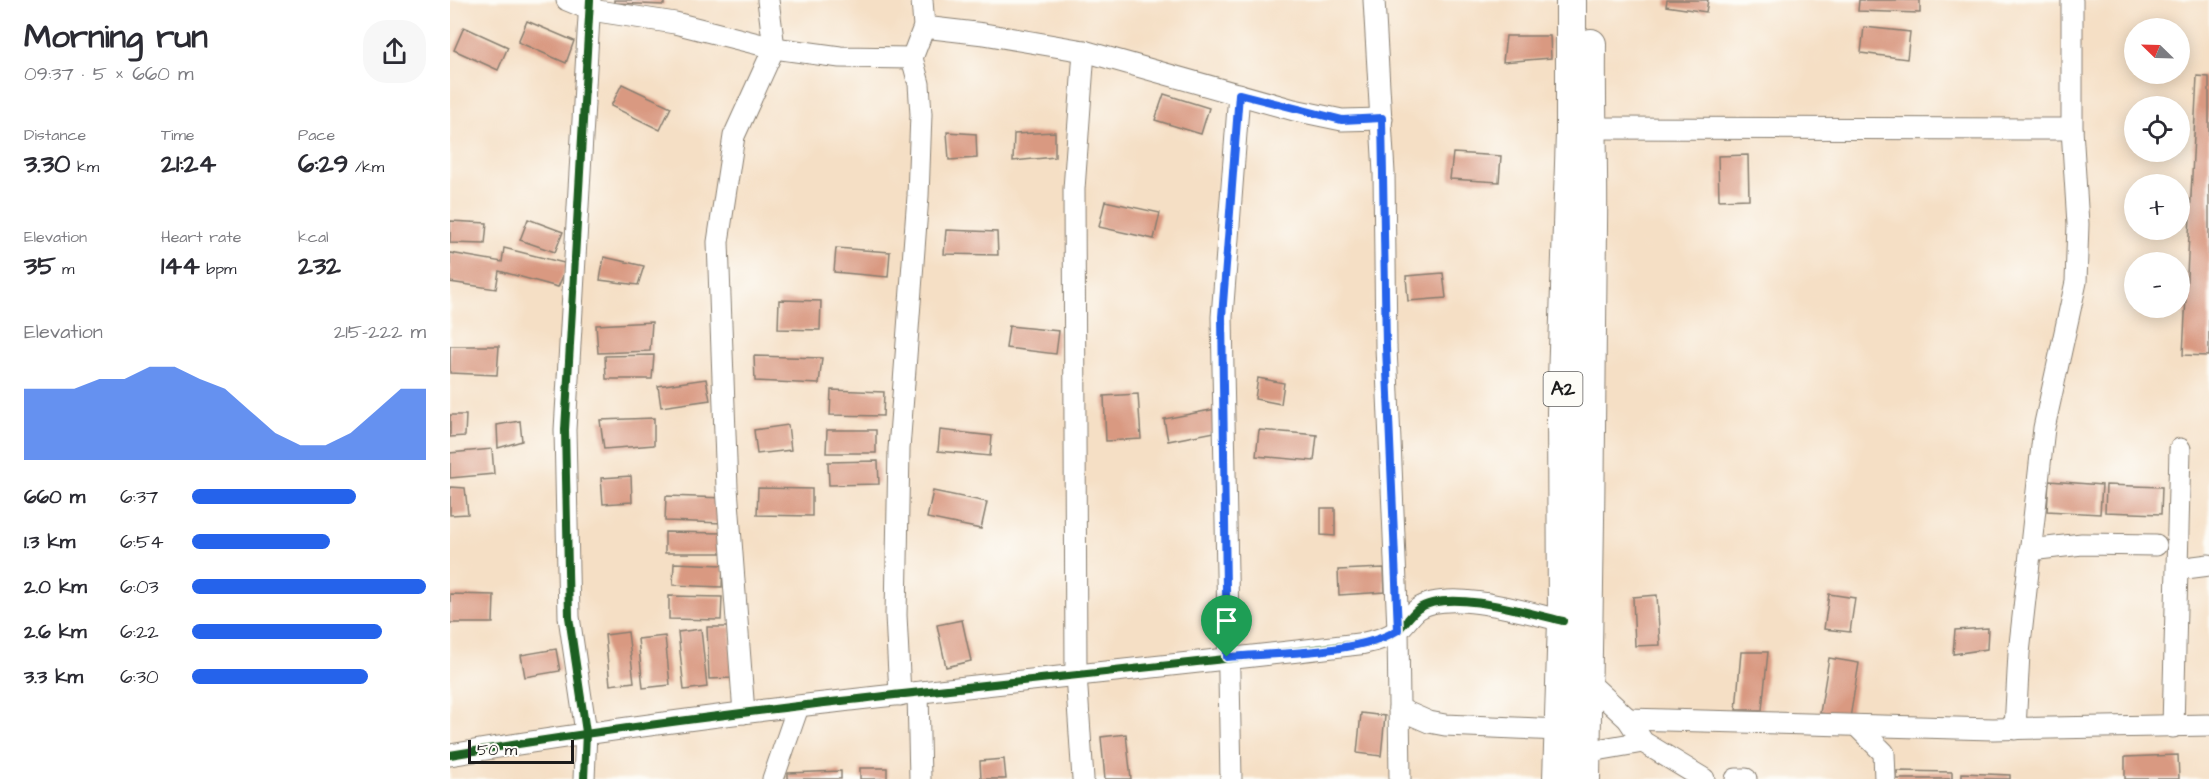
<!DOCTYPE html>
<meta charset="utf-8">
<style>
:root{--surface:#fff;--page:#f7f7f7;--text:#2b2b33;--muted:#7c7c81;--accent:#2563eb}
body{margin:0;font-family:"Architects Daughter",sans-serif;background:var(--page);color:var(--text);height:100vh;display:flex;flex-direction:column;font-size:22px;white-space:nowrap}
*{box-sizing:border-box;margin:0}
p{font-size:20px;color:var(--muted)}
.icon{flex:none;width:33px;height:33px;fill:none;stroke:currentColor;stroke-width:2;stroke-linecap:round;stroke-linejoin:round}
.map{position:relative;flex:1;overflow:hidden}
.sheet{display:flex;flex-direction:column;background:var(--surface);width:450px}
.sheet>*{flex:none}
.needle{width:39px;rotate:293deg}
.tools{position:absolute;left:1674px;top:18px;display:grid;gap:12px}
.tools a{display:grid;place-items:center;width:66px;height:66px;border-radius:50%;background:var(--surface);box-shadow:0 3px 15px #0003;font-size:30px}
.scale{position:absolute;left:18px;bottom:15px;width:106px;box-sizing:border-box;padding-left:6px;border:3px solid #1c1c1c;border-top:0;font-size:16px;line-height:21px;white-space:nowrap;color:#1c1c1c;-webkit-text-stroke:4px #fdfcf7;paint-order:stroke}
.pin{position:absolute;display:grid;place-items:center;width:51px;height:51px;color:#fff;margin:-62px -26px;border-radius:50% 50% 50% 0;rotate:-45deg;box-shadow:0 0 6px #0007}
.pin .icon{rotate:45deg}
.round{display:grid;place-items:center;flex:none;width:63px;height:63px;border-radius:24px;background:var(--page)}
.head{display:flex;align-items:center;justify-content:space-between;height:102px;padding:0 24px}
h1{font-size:33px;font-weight:800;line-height:45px}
.figures{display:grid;grid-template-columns:repeat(3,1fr);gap:9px;height:102px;padding:6px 24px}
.figures div{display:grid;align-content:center}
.figures b{font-size:26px;font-weight:800}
.figures small{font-size:16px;font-weight:400}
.figures p{font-size:16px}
.chart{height:168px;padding:12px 24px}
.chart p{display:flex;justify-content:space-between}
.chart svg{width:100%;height:108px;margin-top:6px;fill:var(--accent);opacity:.7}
ul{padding:0 24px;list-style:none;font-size:20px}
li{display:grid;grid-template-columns:96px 72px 1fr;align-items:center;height:45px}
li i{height:15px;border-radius:8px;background:var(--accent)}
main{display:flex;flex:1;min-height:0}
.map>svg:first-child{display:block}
</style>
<main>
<section class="sheet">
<div class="head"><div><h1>Morning run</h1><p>09:37 · 5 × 660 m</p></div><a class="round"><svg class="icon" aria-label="share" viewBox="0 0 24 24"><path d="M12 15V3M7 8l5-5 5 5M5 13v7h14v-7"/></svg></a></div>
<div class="figures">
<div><p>Distance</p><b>3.30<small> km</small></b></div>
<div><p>Time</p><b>21:24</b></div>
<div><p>Pace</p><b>6:29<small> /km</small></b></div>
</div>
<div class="figures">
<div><p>Elevation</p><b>35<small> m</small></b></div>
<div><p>Heart rate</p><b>144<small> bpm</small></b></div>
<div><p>kcal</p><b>232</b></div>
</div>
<div class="chart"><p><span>Elevation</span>215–222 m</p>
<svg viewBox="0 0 160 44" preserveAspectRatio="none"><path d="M0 44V15L10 15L20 15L30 11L40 11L50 6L60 6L70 11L80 15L90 24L100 33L110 38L120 38L130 33L140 24L150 15L160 15V44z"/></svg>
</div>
<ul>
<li><b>660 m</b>6:37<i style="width:70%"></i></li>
<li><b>1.3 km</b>6:54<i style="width:59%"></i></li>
<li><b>2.0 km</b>6:03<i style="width:100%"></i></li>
<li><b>2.6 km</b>6:22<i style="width:81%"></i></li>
<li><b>3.3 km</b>6:30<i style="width:75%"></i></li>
</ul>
</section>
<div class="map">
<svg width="1759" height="779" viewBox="0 0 1759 779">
<rect width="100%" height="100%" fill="#fdfcf7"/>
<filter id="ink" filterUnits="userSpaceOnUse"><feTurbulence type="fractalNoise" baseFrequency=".0167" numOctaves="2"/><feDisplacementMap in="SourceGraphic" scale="12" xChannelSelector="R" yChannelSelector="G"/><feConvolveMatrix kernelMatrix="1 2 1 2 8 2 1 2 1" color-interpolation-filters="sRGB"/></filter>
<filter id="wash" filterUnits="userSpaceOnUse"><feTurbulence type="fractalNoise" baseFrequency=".008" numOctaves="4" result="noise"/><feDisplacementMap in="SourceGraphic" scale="24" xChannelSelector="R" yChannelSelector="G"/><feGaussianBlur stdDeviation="1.35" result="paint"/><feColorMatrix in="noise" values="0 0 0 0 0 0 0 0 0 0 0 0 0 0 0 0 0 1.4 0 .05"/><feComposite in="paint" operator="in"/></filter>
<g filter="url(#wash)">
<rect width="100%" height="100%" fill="#f5dfc5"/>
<g id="blocks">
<g fill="#d99981">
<path d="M 164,0 L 214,0 L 214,5 L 164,3 Z"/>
<path d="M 1217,0 L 1258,0 L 1256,12 L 1216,6 Z"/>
<path d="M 1409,0 L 1470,0 L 1470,13 L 1408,11 Z"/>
<path d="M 77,21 L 124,41 L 116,63 L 68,42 Z"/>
<path d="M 14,27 L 58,47 L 48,70 L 4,50 Z"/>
<path d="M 1414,27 L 1460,32 L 1457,59 L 1411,53 Z"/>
<path d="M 1056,36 L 1100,36 L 1101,58 L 1053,62 Z"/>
<path d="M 1747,76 L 1759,77 L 1759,356 L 1733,355 Z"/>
<path d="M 172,84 L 221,107 L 210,130 L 161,106 Z"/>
<path d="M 714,94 L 759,108 L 751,134 L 705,120 Z"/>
<path d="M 497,132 L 526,134 L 527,158 L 499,160 Z"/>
<path d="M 605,132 L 605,157 L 563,161 L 564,134 Z"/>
<path d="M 1003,153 L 1051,156 L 1049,182 L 1000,179 Z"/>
<path d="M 1298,155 L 1299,199 L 1269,200 L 1268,156 Z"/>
<path d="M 655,201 L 710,213 L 704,239 L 649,227 Z"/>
<path d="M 78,219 L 113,232 L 105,252 L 70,240 Z"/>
<path d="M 0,221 L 37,223 L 35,244 L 0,243 Z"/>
<path d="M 496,230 L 547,232 L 548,255 L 494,254 Z"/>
<path d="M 54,248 L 118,264 L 108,287 L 49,271 L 46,289 L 0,282 L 0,253 L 52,262 Z"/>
<path d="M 386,248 L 440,252 L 438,277 L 384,272 Z"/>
<path d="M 154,257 L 194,266 L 188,285 L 150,280 Z"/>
<path d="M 993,273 L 996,298 L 958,301 L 956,276 Z"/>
<path d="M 329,300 L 371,301 L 370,330 L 328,329 Z"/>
<path d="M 202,322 L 200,351 L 148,353 L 146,325 Z"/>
<path d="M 559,326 L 609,331 L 606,354 L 556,348 Z"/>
<path d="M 0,346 L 49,346 L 47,375 L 0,373 Z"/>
<path d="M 204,355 L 202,379 L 156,379 L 155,356 Z"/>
<path d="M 304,356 L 372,358 L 369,384 L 305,381 Z"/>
<path d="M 808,378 L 834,383 L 831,404 L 805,399 Z"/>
<path d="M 256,379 L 260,400 L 211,407 L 208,386 Z"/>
<path d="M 381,390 L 434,392 L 433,416 L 380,415 Z"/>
<path d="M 688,394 L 691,439 L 656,441 L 654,396 Z"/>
<path d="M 766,409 L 770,431 L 718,441 L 714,419 Z"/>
<path d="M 0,415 L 16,415 L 15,436 L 0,437 Z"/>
<path d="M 204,418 L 204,445 L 154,449 L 150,420 Z"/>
<path d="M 70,421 L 72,441 L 48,448 L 47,425 Z"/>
<path d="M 338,425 L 341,450 L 307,454 L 304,430 Z"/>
<path d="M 377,430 L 426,430 L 426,453 L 376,453 Z"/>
<path d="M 490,430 L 542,436 L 540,456 L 488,451 Z"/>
<path d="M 809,430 L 867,435 L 864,461 L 806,456 Z"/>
<path d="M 42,449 L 44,474 L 0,478 L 0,453 Z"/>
<path d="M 428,461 L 429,484 L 379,485 L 378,462 Z"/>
<path d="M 181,476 L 182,502 L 153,504 L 151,478 Z"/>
<path d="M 1599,481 L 1652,485 L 1650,514 L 1597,511 Z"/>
<path d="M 1656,485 L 1712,487 L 1711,514 L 1655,512 Z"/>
<path d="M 0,487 L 15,488 L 18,514 L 0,515 Z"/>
<path d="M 308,488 L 362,489 L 362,516 L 307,515 Z"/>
<path d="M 483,491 L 537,502 L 531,529 L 477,518 Z"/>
<path d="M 216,496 L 275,498 L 274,523 L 215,521 Z"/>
<path d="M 871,508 L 885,508 L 885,536 L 871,535 Z"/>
<path d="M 215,532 L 274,533 L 273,553 L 215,553 Z"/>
<path d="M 224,563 L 273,565 L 272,587 L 223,585 Z"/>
<path d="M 934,568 L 935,592 L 889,595 L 888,570 Z"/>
<path d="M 0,594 L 44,595 L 43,623 L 0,623 Z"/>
<path d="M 1379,594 L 1405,598 L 1400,632 L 1374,629 Z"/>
<path d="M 1207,595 L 1210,645 L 1185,646 L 1183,597 Z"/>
<path d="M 219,596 L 272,597 L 271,620 L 219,619 Z"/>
<path d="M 512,620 L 521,661 L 496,667 L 487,625 Z"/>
<path d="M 257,627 L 281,627 L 282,678 L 259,679 Z"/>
<path d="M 1538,628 L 1537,649 L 1503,654 L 1505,630 Z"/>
<path d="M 251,629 L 257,687 L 234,690 L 228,632 Z"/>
<path d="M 178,632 L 184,682 L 160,685 L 155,635 Z"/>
<path d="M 215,636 L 220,685 L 193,688 L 188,639 Z"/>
<path d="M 106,649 L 110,671 L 75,677 L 71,655 Z"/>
<path d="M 1291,652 L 1318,652 L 1312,710 L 1286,710 Z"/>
<path d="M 1379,658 L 1409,663 L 1400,718 L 1370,713 Z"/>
<path d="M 911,713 L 935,716 L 931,756 L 907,753 Z"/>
<path d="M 676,734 L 681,779 L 655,779 L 651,737 Z"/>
<path d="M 1728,755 L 1729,779 L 1675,779 L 1675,757 Z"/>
<path d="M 554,759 L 556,779 L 531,779 L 530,761 Z"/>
<rect x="410" y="768" width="27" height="11"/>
<path d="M 391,771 L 391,779 L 338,779 L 338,773 Z"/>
<path d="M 1447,771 L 1502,772 L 1502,779 L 1447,779 Z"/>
<path d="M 1512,773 L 1560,775 L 1560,779 L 1512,779 Z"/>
</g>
</g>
</g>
<g filter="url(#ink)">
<use href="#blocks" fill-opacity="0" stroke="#887e70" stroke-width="1.5"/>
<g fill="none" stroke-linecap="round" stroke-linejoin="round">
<g stroke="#887e70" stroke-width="23">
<g id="minor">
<path d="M 117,0 L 141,10 L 225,23 L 324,48 L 390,57 L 462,58"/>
<path d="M 924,0 L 934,173 L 936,347 L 948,630 L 950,779"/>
<path d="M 474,27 L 534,34 L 634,51 L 844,110 L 892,120 L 932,119"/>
<path d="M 1142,128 L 1622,129"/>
<path d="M 1580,550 L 1632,544 L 1706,545"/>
<path d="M 1728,569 L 1759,565"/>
<path d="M 1139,683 L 1178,719 L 1193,742 L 1254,779"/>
<path d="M 468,693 L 470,779"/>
<path d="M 450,695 L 446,615 L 449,449 L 468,196 L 471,114 L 469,84 L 462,58 L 474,27 L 472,0"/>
<path d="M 949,709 L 979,722 L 995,725 L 1110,730"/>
<path d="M 294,713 L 277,488 L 268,242 L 284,136 L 324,48 L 318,0"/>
<path d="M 1178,719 L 1543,729 L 1759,725"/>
<path d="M 1408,727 L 1434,753 L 1435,779"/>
<path d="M 1723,727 L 1730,449"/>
<path d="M 1565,729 L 1569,653 L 1594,428 L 1626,282 L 1628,224 L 1622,129 L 1622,0"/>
<path d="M 1123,752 L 1135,752 L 1193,742"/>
<path d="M 0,755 C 298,705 600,680 900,645 C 915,644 937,639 949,629 C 956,623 961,614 968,609 C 998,588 1079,613 1113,621"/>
<path d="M 134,779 L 136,732 L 119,617 L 115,430 L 140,0"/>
<path d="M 323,779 L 348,707"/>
<path d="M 633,779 L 626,674 L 624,189 L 634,51"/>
<path d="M 781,779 L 772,317 L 789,94"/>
<path d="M 1286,779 L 1296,779"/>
</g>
</g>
<g stroke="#887e70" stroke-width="32">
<g id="highway">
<path d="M 1108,779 L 1113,621 L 1112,412 L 1121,133 L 1121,0"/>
<path d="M 1135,779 C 1139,595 1140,410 1142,226 C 1143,165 1140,105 1141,44"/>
</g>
</g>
<use href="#minor" stroke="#fff" stroke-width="21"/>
<use href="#highway" stroke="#fff" stroke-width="30"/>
<g stroke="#fdfcf7" stroke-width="11">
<g id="cycleway">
<path d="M 0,755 C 298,705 600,680 900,645 C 915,644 937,639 949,629 C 956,623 961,614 968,609 C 998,588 1079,613 1113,621"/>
<path d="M 134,779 L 136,732 L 119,617 L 115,430 L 140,0"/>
</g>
</g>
<use href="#cycleway" stroke="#1b5e20" stroke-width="8"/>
</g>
</g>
<g fill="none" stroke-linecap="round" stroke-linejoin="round" filter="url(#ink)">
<g stroke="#fff" stroke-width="12">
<path id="route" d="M 789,94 L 892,120 L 932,118 L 936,347 L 948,630 C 909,654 825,653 777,657 L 772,317 Z"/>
</g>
<use href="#route" stroke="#2563eb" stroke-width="8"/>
</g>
<g text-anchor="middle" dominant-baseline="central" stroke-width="4.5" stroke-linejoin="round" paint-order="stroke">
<rect fill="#fdfcf7" stroke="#605f5e" stroke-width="1.5" x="1093.5" y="372" width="39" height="34" rx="4.5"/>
<g font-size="20" font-weight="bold" fill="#1c1c1c">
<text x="1113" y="389">A2</text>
</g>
</g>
</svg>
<div class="tools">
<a><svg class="needle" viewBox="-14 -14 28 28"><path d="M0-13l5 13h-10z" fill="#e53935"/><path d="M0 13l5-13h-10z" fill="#7c7c81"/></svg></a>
<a><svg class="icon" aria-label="locate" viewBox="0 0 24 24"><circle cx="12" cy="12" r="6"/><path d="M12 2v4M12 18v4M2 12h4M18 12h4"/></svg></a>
<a>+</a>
<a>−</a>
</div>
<div class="scale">50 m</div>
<div class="pin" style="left:777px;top:657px;background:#1e9e55"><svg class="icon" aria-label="arrive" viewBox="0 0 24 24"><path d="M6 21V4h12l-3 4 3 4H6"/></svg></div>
</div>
</main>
